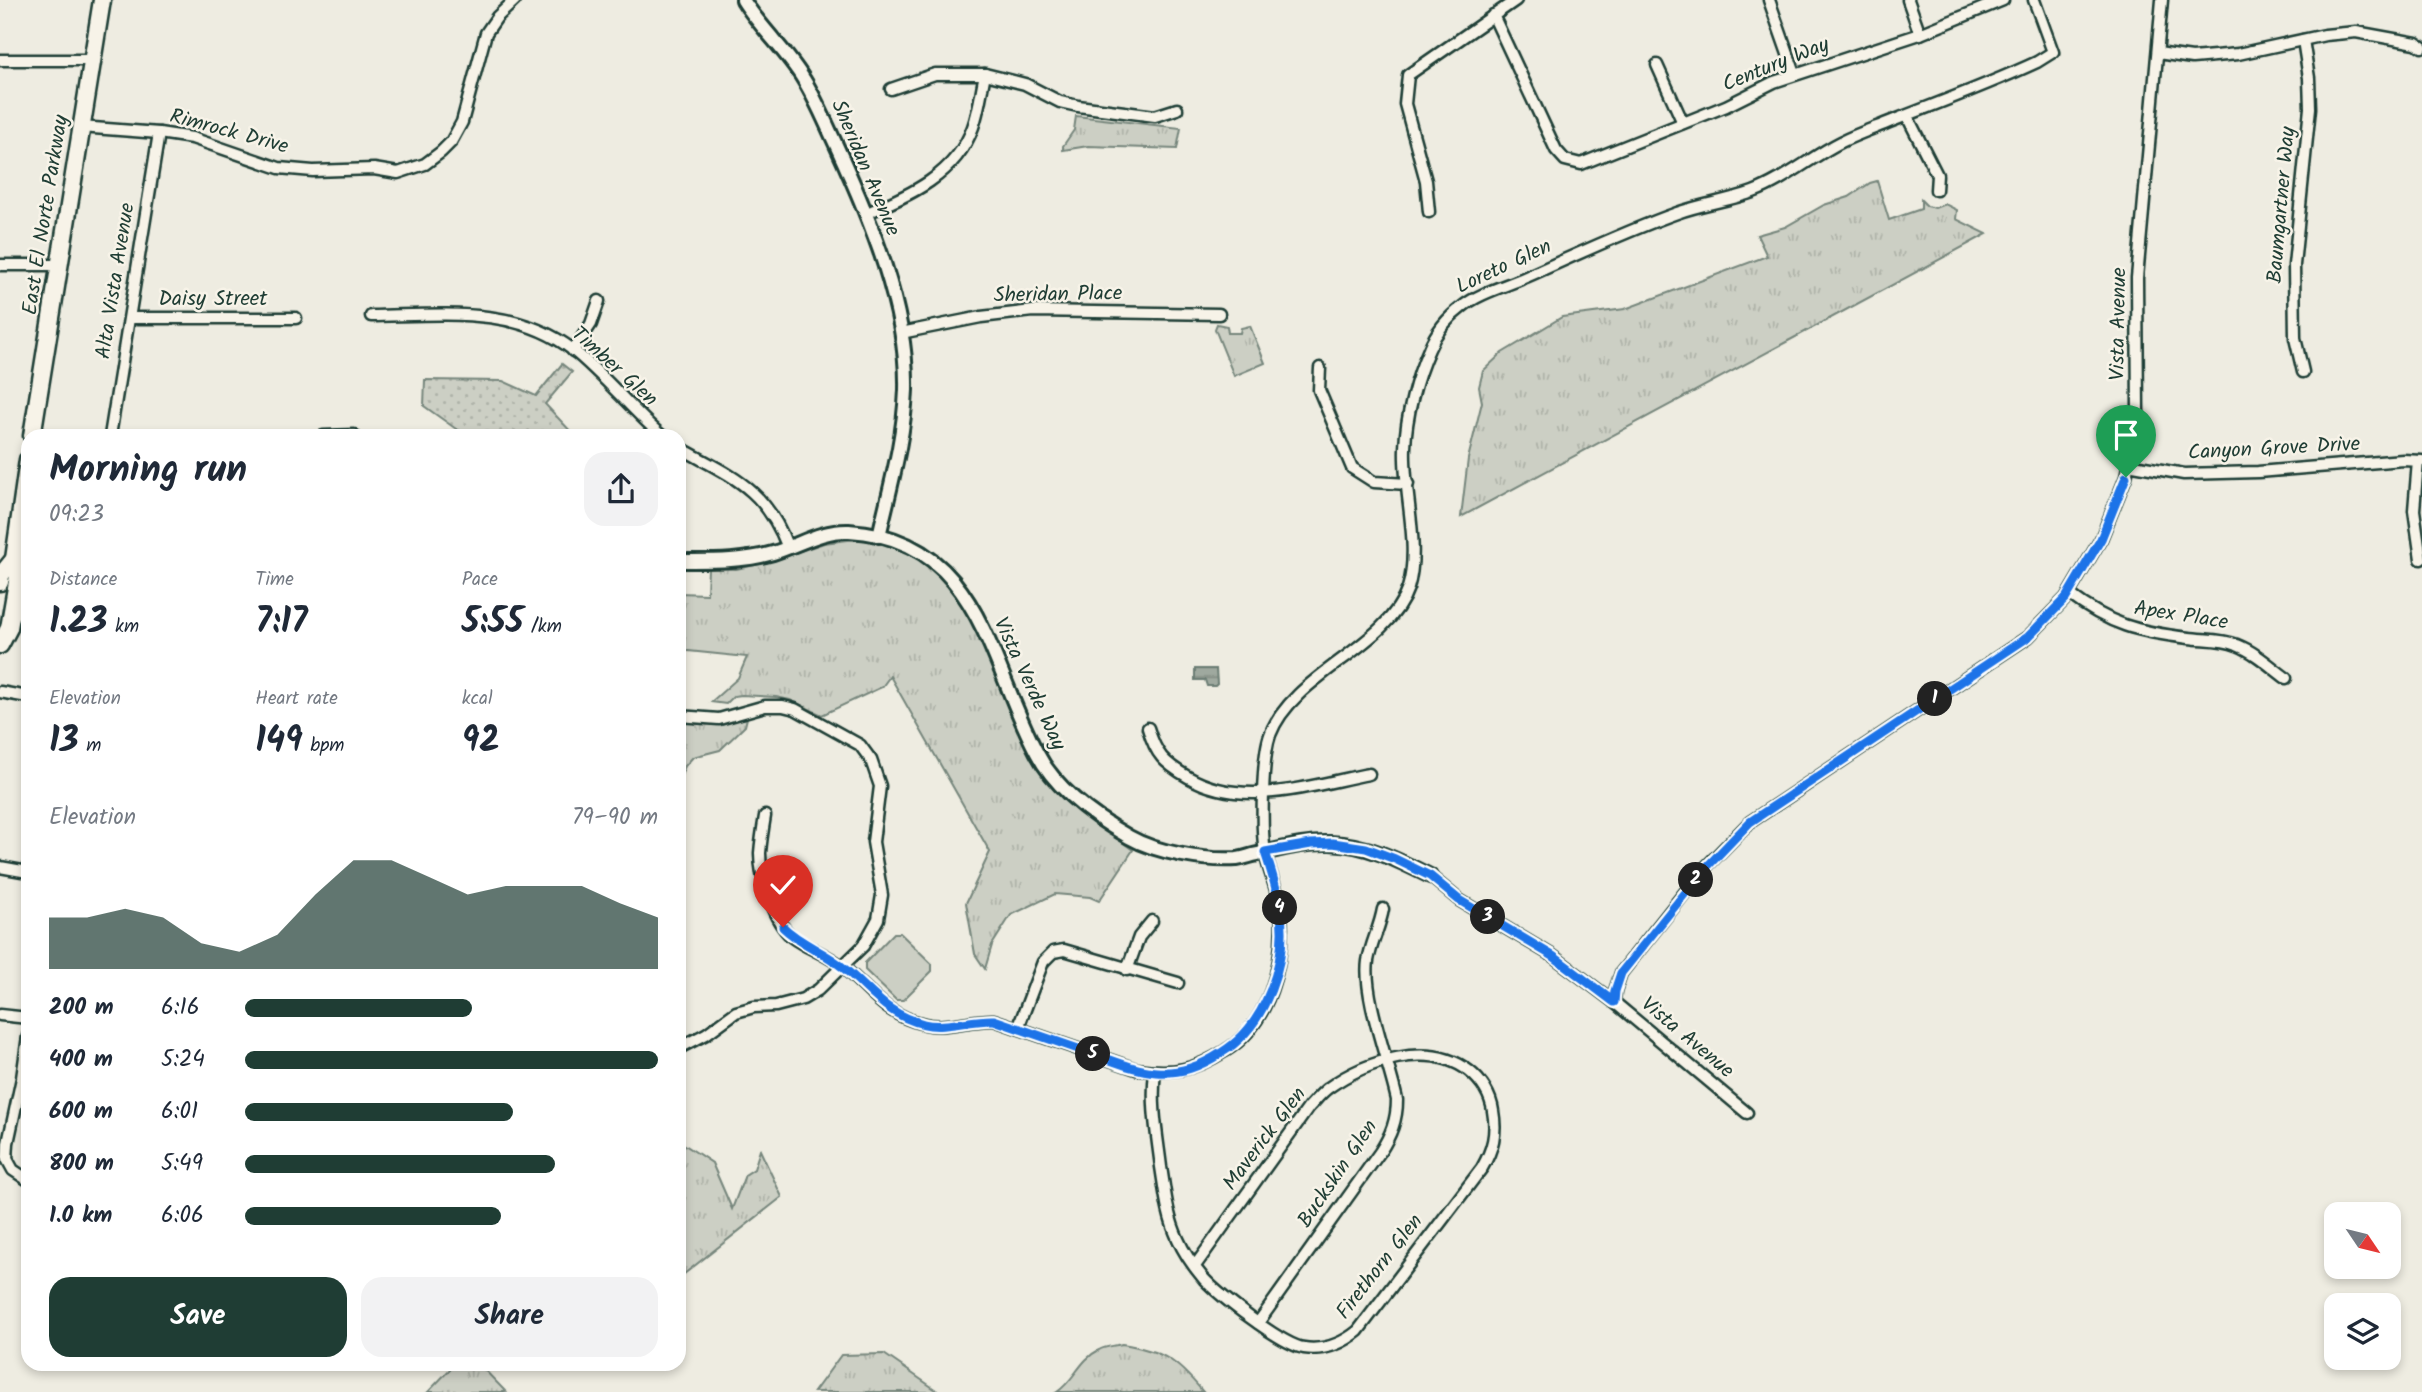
<!DOCTYPE html>
<meta charset="utf-8">
<style>
:root{--surface:#fff;--page:#f2f2f3;--text:#1f2937;--muted:#747a83;--accent:#1f3d34}
body{margin:0;font-family:Kalam,sans-serif;background:var(--page);color:var(--text);height:100vh;display:flex;flex-direction:column;font-size:26px;white-space:nowrap}
*{box-sizing:border-box;margin:0}
p{font-size:23px;color:var(--muted)}
.icon{flex:none;width:38px;height:38px;fill:none;stroke:currentColor;stroke-width:2;stroke-linecap:round;stroke-linejoin:round}
.map{position:relative;flex:1;overflow:hidden}
.panel{position:absolute;left:21px;top:429px;width:665px;height:942px;display:flex;flex-direction:column;background:var(--surface);border-radius:21px;box-shadow:0 4px 10px #0003}
.panel>*{flex:none}
.needle{width:46px;rotate:125deg}
.controls{position:absolute;left:2324px;top:1202px;display:grid;gap:14px}
.controls a{display:grid;place-items:center;width:77px;height:77px;border-radius:14px;background:var(--surface);box-shadow:0 4px 10px #0003;font-size:35px}
.pin{position:absolute;display:grid;place-items:center;width:60px;height:60px;color:#fff;margin:-72px -30px;border-radius:50% 50% 50% 0;rotate:-45deg;box-shadow:0 0 7px #0007}
.pin .icon{rotate:45deg}
.km{position:absolute;width:35px;height:35px;margin:-18px;border-radius:50%;background:#222;color:#fff;font-size:19px;line-height:35px;text-align:center}
.round{display:grid;place-items:center;flex:none;width:74px;height:74px;border-radius:21px;background:var(--page)}
.head{display:flex;align-items:center;justify-content:space-between;height:119px;padding:0 28px}
h1{font-size:38px;font-weight:600;line-height:52px}
.stats{display:grid;grid-template-columns:repeat(3,1fr);gap:10px;height:119px;padding:7px 28px}
.stats div{display:grid;align-content:center}
.stats b{font-size:35px;font-weight:600}
.stats small{font-size:19px;font-weight:400}
.stats p{font-size:19px}
.chart{height:196px;padding:14px 28px}
.chart p{display:flex;justify-content:space-between}
.chart svg{width:100%;height:126px;margin-top:7px;fill:var(--accent);opacity:.7}
.button{display:flex;gap:14px;margin-top:auto;padding:14px 28px}
.button a{flex:1;height:80px;border-radius:21px;background:var(--accent);color:#fff;font-size:28px;font-weight:600;line-height:80px;text-align:center}
.button a+a{background:var(--page);color:var(--text)}
ul{padding:0 28px;list-style:none;font-size:23px}
li{display:grid;grid-template-columns:112px 84px 1fr;align-items:center;height:52px}
li i{height:18px;border-radius:9px;background:var(--accent)}
.map>svg:first-child{display:block}
</style>
<div class="map">
<svg width="2422" height="1392" viewBox="0 0 2422 1392">
<defs>
<pattern id="grass-tufts" width="24" height="20" patternUnits="userSpaceOnUse" patternTransform="scale(1.75)"><rect width="24" height="20" fill="#cccfc4"/><path d="M3 7l-1-3M5 7V3M7 7l1-3M15 17l-1-3M17 17v-4M19 17l1-3" fill="none" stroke="#afb3a9"/></pattern>
<pattern id="park-dots" width="8" height="8" patternUnits="userSpaceOnUse" patternTransform="scale(1.75)"><rect width="8" height="8" fill="#cccfc4"/><path d="M2 2h.1M6 6h.1" fill="none" stroke="#afb3a9" stroke-width="1.8" stroke-linecap="round"/></pattern>
<pattern id="water-rules" width="6" height="5" patternUnits="userSpaceOnUse" patternTransform="scale(1.75)"><rect width="6" height="5" fill="#9fa99f"/><path d="M0 2.5h6" fill="none" stroke="#818b82"/></pattern>
</defs>
<rect width="100%" height="100%" fill="#eeece1"/>
<filter id="ink" filterUnits="userSpaceOnUse"><feTurbulence type="fractalNoise" baseFrequency=".0143" numOctaves="2"/><feDisplacementMap in="SourceGraphic" scale="14" xChannelSelector="R" yChannelSelector="G"/><feConvolveMatrix kernelMatrix="1 2 1 2 8 2 1 2 1" color-interpolation-filters="sRGB"/></filter>
<g filter="url(#ink)">
<g fill="url(#grass-tufts)" stroke="#76867c" stroke-width="2">
<path d="M 1076,116 L 1181,128 L 1177,149 L 1088,146 L 1063,150 L 1063,146 L 1074,130 Z"/>
<path d="M 1877,181 L 1889,220 L 1921,209 L 1921,200 L 1927,206 L 1935,208 L 1945,204 L 1957,210 L 1956,219 L 1987,234 L 1461,517 L 1468,459 L 1482,402 L 1479,387 L 1483,371 L 1502,353 L 1562,317 L 1625,309 L 1767,256 L 1757,235 L 1785,227 L 1824,205 L 1849,197 L 1870,183 Z"/>
<path d="M 1217,324 L 1227,326 L 1228,333 L 1240,333 L 1241,328 L 1250,326 L 1265,363 L 1234,376 L 1215,329 Z"/>
<path d="M 856,539 L 888,544 L 915,556 L 955,587 L 975,626 L 1022,739 L 1047,780 L 1075,808 L 1133,850 L 1099,901 L 1090,897 L 1055,894 L 1011,915 L 992,945 L 985,969 L 975,954 L 966,903 L 990,852 L 890,676 L 882,687 L 822,715 L 790,700 L 776,697 L 742,695 L 734,696 L 726,704 L 711,702 L 738,678 L 747,657 L 679,650 L 679,593 L 707,594 L 708,568 L 736,569 L 765,563 L 824,543 Z"/>
<path d="M 747,718 L 745,726 L 720,750 L 693,757 L 685,766 L 679,780 L 679,743 L 682,740 L 684,722 L 718,724 Z"/>
<path d="M 679,1141 L 712,1163 L 732,1209 L 745,1175 L 754,1169 L 760,1150 L 782,1197 L 679,1278 Z"/>
<path d="M 1122,1344 C 1163,1351 1176,1359 1203,1392 L 1057,1392 C 1074,1381 1080,1359 1099,1350 C 1105,1346 1115,1346 1122,1344 Z"/>
<path d="M 884,1354 L 939,1392 L 814,1392 L 841,1355 Z"/>
<path d="M 456,1363 L 478,1363 L 506,1392 L 428,1392 Z"/>
</g>
<path fill="url(#park-dots)" stroke="#76867c" stroke-width="2" d="M 562,364 L 572,372 L 545,404 L 575,436 L 471,436 L 456,429 L 424,406 L 425,380 L 503,381 L 536,396 Z"/>
<path fill="#cccfc4" stroke="#76867c" stroke-width="2" d="M 894,933 L 900,933 L 932,964 L 932,971 L 903,1000 L 896,1000 L 865,970 L 865,963 Z"/>
<path fill="url(#water-rules)" stroke="#6c7e74" stroke-width="2" d="M 1195,669 L 1216,669 L 1217,684 L 1215,686 L 1207,686 L 1205,680 L 1195,680 Z"/>
<g fill="none" stroke-linecap="round" stroke-linejoin="round">
<g stroke="#1f3d34" stroke-width="15">
<g id="minor">
<path d="M 1769,0 L 1795,74"/>
<path d="M 1908,0 L 1920,34"/>
<path d="M 1493,15 L 1556,150 L 1565,160 L 1581,164 L 1726,106 L 1774,82 L 1920,34 L 2003,0"/>
<path d="M 2158,53 L 2192,58 L 2238,54 L 2325,35 L 2356,32 L 2416,43 L 2422,47"/>
<path d="M 0,60 L 92,60"/>
<path d="M 1657,65 L 1683,123"/>
<path d="M 891,89 L 935,74 L 985,74 L 1025,84 L 1060,102 L 1078,106 L 1155,116 L 1177,109"/>
<path d="M 1907,116 L 1937,175 L 1936,190"/>
<path d="M 80,127 L 159,133 L 192,138 L 279,168 L 313,171 L 374,169 L 398,173 L 425,164 L 441,152 L 451,142 L 462,122 L 486,33 L 497,17 L 515,0"/>
<path d="M 1429,212 L 1426,181 L 1405,104 L 1408,75 L 1516,0"/>
<path d="M 867,213 C 910,195 956,175 973,127 C 979,111 981,92 985,74"/>
<path d="M 0,265 L 60,265"/>
<path d="M 371,316 C 440,315 516,305 573,350 C 605,376 631,409 662,436"/>
<path d="M 130,318 L 296,318"/>
<path d="M 901,333 L 981,317 L 1033,311 L 1219,314"/>
<path d="M 573,351 L 591,324 L 599,301"/>
<path d="M 1320,368 L 1319,390 L 1352,468 L 1374,482 L 1408,484"/>
<path d="M 2303,372 L 2295,338 L 2294,265 L 2310,108 L 2309,78 L 2303,40"/>
<path d="M 110,436 L 159,133"/>
<path d="M 323,436 L 354,435"/>
<path d="M 679,447 C 732,477 765,487 788,548"/>
<path d="M 2418,461 L 2414,510 L 2421,559"/>
<path d="M 2128,464 L 2184,474 L 2258,472 L 2403,460 L 2422,461"/>
<path d="M 2069,594 C 2110,625 2138,632 2189,638 C 2204,640 2223,639 2237,645 C 2255,652 2270,666 2286,678"/>
<path d="M 0,692 L 28,697"/>
<path d="M 679,716 L 719,719 L 765,706 L 783,706 L 795,709 L 860,745 L 871,760 L 880,786 L 873,842 L 882,895 L 878,919 L 863,946 L 818,990 L 803,999 L 776,1006 L 754,1007 L 736,1012 L 706,1034 L 679,1048"/>
<path d="M 1148,728 C 1156,755 1164,763 1188,777 C 1243,809 1311,785 1369,774"/>
<path d="M 765,816 C 763,828 761,841 760,853 C 760,878 773,921 792,937 C 808,949 827,954 843,967 C 871,991 886,1016 925,1024 C 946,1029 972,1019 994,1020 L 1136,1069 C 1173,1074 1193,1071 1225,1051 C 1269,1025 1285,962 1281,913 C 1279,892 1269,873 1265,852 C 1261,829 1262,757 1270,735 C 1293,674 1388,647 1408,588 C 1421,546 1403,492 1405,448 C 1406,416 1416,378 1429,349 C 1436,332 1447,318 1462,307 C 1479,293 1506,286 1526,277 C 1576,255 1626,231 1677,213 C 1702,204 1728,201 1753,192 C 1785,180 1811,157 1841,142 C 1857,134 1875,128 1892,121 C 1941,102 1990,84 2037,62 L 2053,52 L 2034,0"/>
<path d="M 0,867 L 28,872"/>
<path d="M 1430,876 L 1459,900 L 1553,956 L 1614,1002"/>
<path d="M 1127,970 L 1139,937 L 1152,921"/>
<path d="M 0,1015 L 28,1018"/>
<path d="M 1018,1028 L 1043,962 L 1053,952 L 1064,950 L 1178,983"/>
<path d="M 28,1036 L 22,1078 L 8,1143 L 7,1159 L 13,1170 L 28,1180"/>
<path d="M 1155,1072 C 1151,1104 1157,1134 1161,1167 C 1165,1191 1167,1216 1178,1239 C 1184,1253 1194,1267 1204,1279 C 1220,1296 1282,1345 1304,1348 C 1325,1351 1342,1344 1358,1331 L 1482,1168 C 1493,1149 1497,1133 1493,1111 C 1491,1096 1482,1081 1469,1071 C 1429,1040 1366,1061 1328,1088 C 1321,1093 1315,1101 1309,1107 L 1195,1266"/>
<path d="M 1747,1113 L 1614,1002 L 1615,991 L 1621,973 L 1702,871 L 1750,822 L 2028,637 L 2066,598 L 2101,539 L 2126,477 L 2138,414 L 2137,278 L 2162,0"/>
<path d="M 1258,1323 L 1380,1152 C 1391,1135 1397,1120 1397,1100 C 1389,1062 1363,997 1368,961 C 1371,943 1380,927 1383,909"/>
</g>
</g>
<g stroke="#1f3d34" stroke-width="18">
<g id="tertiary">
<path d="M 743,0 C 761,29 787,51 804,80 C 817,101 826,124 837,147 C 870,219 908,309 906,390 C 904,440 890,487 879,536"/>
<path d="M 14,559 L 28,560"/>
<path d="M 679,561 C 711,561 742,562 773,553 C 799,545 821,530 849,531 C 979,538 988,662 1037,753 C 1056,790 1094,817 1129,837 C 1157,853 1205,861 1237,859 C 1245,858 1254,854 1263,853 C 1285,848 1308,842 1330,843 C 1366,844 1398,860 1430,876"/>
</g>
</g>
<g stroke="#1f3d34" stroke-width="21">
<g id="primary">
<path d="M 32,436 L 102,0"/>
<path d="M 0,582 L 1,575 L 14,559"/>
<path d="M 0,645 L 9,628 L 18,576 L 14,559 L 28,460"/>
</g>
</g>
<use href="#minor" stroke="#f7f3e8" stroke-width="10"/>
<use href="#tertiary" stroke="#f7f3e8" stroke-width="12"/>
<use href="#primary" stroke="#f7f3e8" stroke-width="16"/>
</g>
</g>
<g fill="none" stroke-linecap="round" stroke-linejoin="round" filter="url(#ink)">
<g stroke="#fff" stroke-width="14">
<path id="route" d="M 783,927 C 800,944 823,951 841,966 C 871,989 884,1014 924,1024 C 945,1029 972,1019 994,1020 C 1026,1031 1058,1042 1090,1053 C 1112,1060 1133,1070 1156,1072 C 1181,1074 1201,1066 1221,1053 C 1266,1026 1289,960 1280,908 C 1277,889 1271,870 1265,852 L 1311,844 L 1333,843 L 1366,848 L 1395,859 L 1430,876 L 1459,900 L 1553,956 L 1614,1002 L 1615,991 L 1621,973 L 1703,871 L 1750,822 L 2028,637 L 2066,598 L 2101,539 L 2126,477"/>
</g>
<use href="#route" stroke="#1a73e8" stroke-width="9"/>
</g>
<g text-anchor="middle" dominant-baseline="central" stroke-width="5" stroke-linejoin="round" paint-order="stroke">
<g font-size="21" fill="#1f3d34" stroke="#f7f3e8">
<text transform="translate(1776 65) rotate(-22)">Century Way</text>
<text transform="translate(229 132) rotate(15)">Rimrock Drive</text>
<text transform="translate(865 168) rotate(67)">Sheridan Avenue</text>
<text transform="translate(2282 205) rotate(-85)">Baumgartner Way</text>
<text transform="translate(46 215) rotate(-81)">East El Norte Parkway</text>
<text transform="translate(1504 267) rotate(-25)">Loreto Glen</text>
<text transform="translate(116 281) rotate(-81)">Alta Vista Avenue</text>
<text transform="translate(1058 295) rotate(-1)">Sheridan Place</text>
<text x="213" y="299">Daisy Street</text>
<text transform="translate(2119 324) rotate(-89)">Vista Avenue</text>
<text transform="translate(614 367) rotate(42)">Timber Glen</text>
<text transform="translate(2274 449) rotate(-3)">Canyon Grove Drive</text>
<text transform="translate(2181 616) rotate(9)">Apex Place</text>
<text transform="translate(1029 684) rotate(65)">Vista Verde Way</text>
<text transform="translate(1687 1038) rotate(40)">Vista Avenue</text>
<text transform="translate(1265 1139) rotate(-53)">Maverick Glen</text>
<text transform="translate(1338 1174) rotate(-56)">Buckskin Glen</text>
<text transform="translate(1380 1267) rotate(-52)">Firethorn Glen</text>
</g>
</g>
</svg>
<div class="controls">
<a><svg class="needle" viewBox="-14 -14 28 28"><path d="M0-13l5 13h-10z" fill="#e53935"/><path d="M0 13l5-13h-10z" fill="#747a83"/></svg></a>
<a><svg class="icon" aria-label="layers" viewBox="0 0 24 24"><path d="M12 4l9 5-9 5-9-5zM3 14l9 5 9-5"/></svg></a>
</div>
<div class="pin" style="left:2126px;top:477px;background:#1e9e55"><svg class="icon" aria-label="arrive" viewBox="0 0 24 24"><path d="M6 21V4h12l-3 4 3 4H6"/></svg></div>
<div class="pin" style="left:783px;top:927px;background:#d93025"><svg class="icon" aria-label="check" viewBox="0 0 24 24"><path d="M5 12l5 5 9-10"/></svg></div>
<b class="km" style="left:1935px;top:699px">1</b>
<b class="km" style="left:1696px;top:880px">2</b>
<b class="km" style="left:1488px;top:917px">3</b>
<b class="km" style="left:1280px;top:908px">4</b>
<b class="km" style="left:1093px;top:1054px">5</b>
<section class="panel">
<div class="head"><div><h1>Morning run</h1><p>09:23</p></div><a class="round"><svg class="icon" aria-label="share" viewBox="0 0 24 24"><path d="M12 15V3M7 8l5-5 5 5M5 13v7h14v-7"/></svg></a></div>
<div class="stats">
<div><p>Distance</p><b>1.23<small> km</small></b></div>
<div><p>Time</p><b>7:17</b></div>
<div><p>Pace</p><b>5:55<small> /km</small></b></div>
</div>
<div class="stats">
<div><p>Elevation</p><b>13<small> m</small></b></div>
<div><p>Heart rate</p><b>149<small> bpm</small></b></div>
<div><p>kcal</p><b>92</b></div>
</div>
<div class="chart"><p><span>Elevation</span>79–90 m</p>
<svg viewBox="0 0 160 44" preserveAspectRatio="none"><path d="M0 44V26L10 26L20 23L30 26L40 35L50 38L60 32L70 18L80 6L90 6L100 12L110 18L120 15L130 15L140 15L150 21L160 26V44z"/></svg>
</div>
<ul>
<li><b>200 m</b>6:16<i style="width:55%"></i></li>
<li><b>400 m</b>5:24<i style="width:100%"></i></li>
<li><b>600 m</b>6:01<i style="width:65%"></i></li>
<li><b>800 m</b>5:49<i style="width:75%"></i></li>
<li><b>1.0 km</b>6:06<i style="width:62%"></i></li>
</ul>
<div class="button"><a>Save</a><a>Share</a></div>
</section>
</div>
